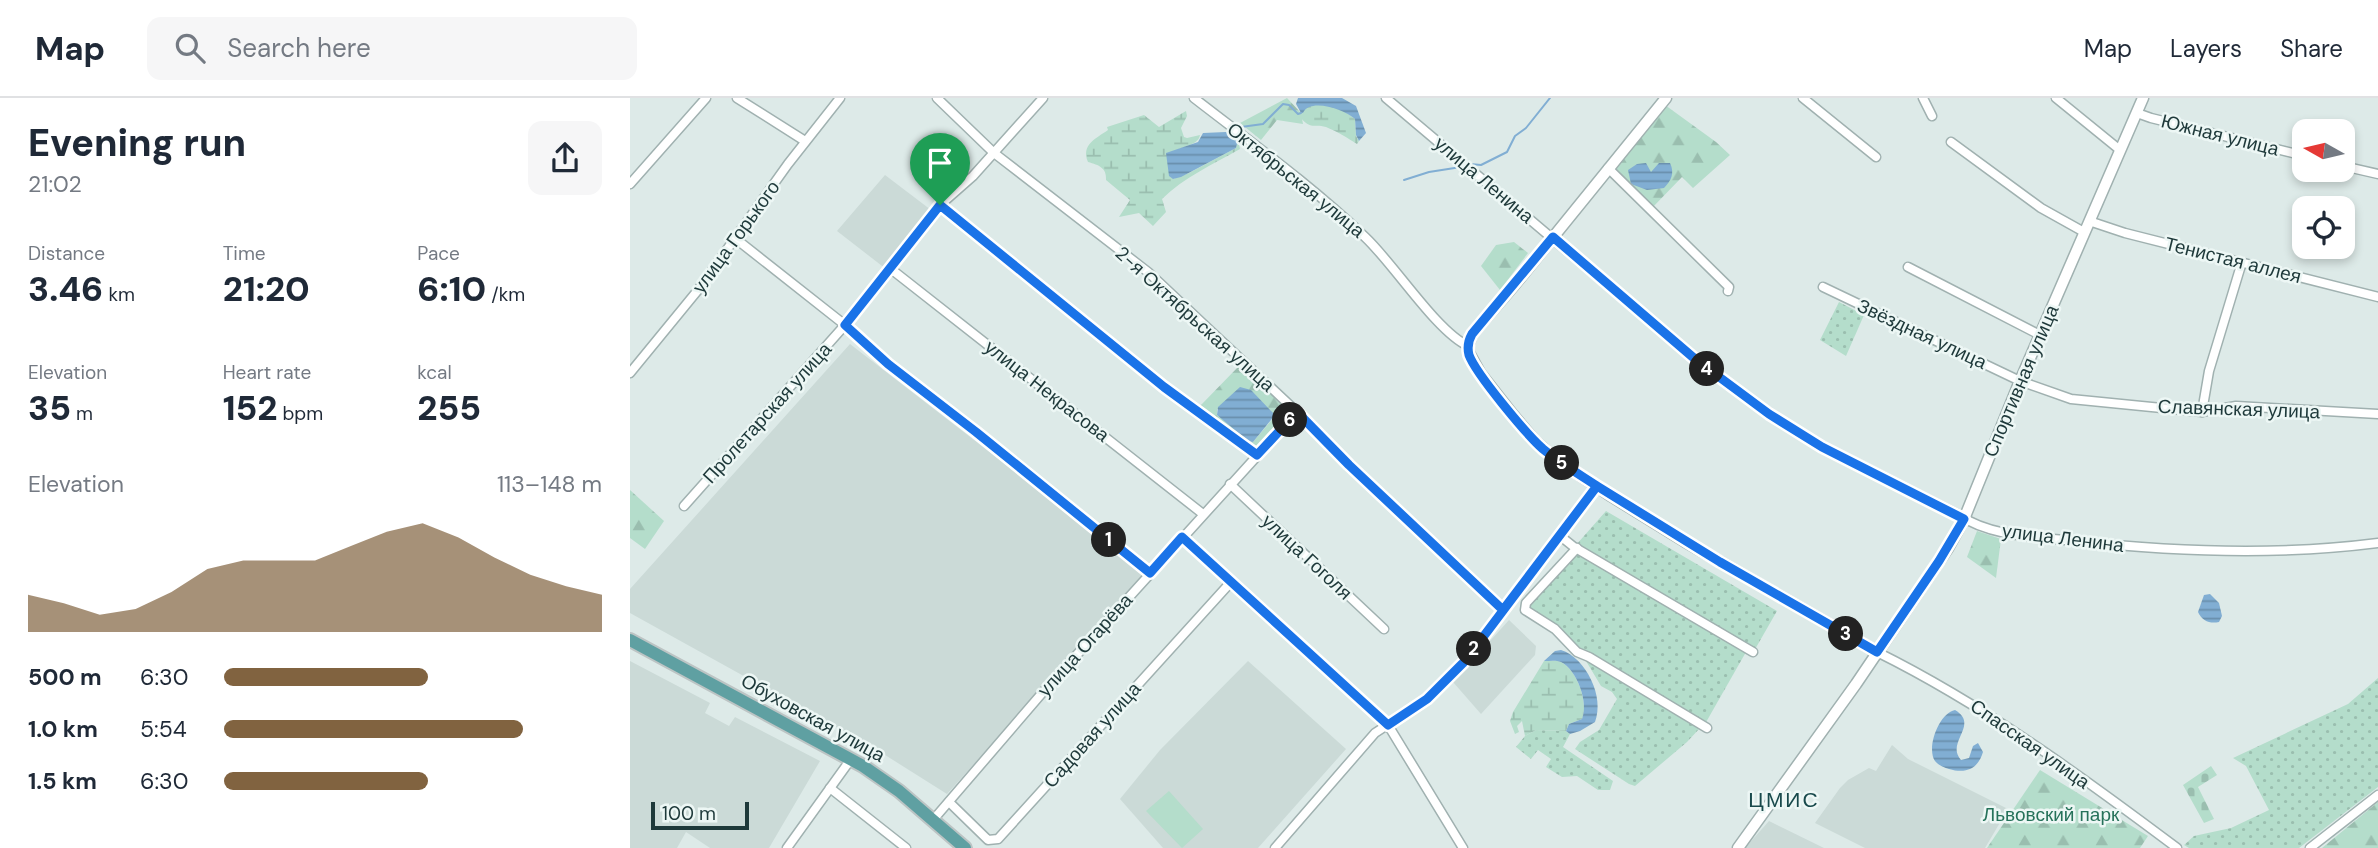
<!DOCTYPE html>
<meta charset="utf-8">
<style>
:root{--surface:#fff;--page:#f6f6f7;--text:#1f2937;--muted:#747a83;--line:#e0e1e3;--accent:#816340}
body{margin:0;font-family:"DM Sans",sans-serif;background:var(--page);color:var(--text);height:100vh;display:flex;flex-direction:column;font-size:26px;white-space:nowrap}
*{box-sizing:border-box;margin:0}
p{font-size:23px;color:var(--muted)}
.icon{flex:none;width:38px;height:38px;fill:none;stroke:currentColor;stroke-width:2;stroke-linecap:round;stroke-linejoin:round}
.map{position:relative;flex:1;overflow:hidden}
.panel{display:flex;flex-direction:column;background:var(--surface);width:630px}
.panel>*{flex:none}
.needle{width:46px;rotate:278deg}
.controls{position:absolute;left:1662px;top:21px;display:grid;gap:14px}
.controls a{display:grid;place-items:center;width:63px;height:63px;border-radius:14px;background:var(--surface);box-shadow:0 4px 10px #0003;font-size:35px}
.scale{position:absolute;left:21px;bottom:18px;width:98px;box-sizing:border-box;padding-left:7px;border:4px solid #1e393a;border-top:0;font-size:19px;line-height:24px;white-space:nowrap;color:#1e393a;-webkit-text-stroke:5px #edf7f5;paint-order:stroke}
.pin{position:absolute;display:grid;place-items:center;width:60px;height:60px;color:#fff;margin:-72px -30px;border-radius:50% 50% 50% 0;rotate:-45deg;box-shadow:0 0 7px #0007}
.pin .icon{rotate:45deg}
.km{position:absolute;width:35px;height:35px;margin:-18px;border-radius:50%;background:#222;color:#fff;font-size:19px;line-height:35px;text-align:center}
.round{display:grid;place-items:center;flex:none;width:74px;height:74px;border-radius:14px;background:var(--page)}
.summary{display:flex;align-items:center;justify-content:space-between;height:119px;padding:0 28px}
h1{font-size:38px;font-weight:800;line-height:52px}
.figures{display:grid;grid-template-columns:repeat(3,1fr);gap:10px;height:119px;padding:7px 28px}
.figures div{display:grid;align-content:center}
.figures b{font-size:35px;font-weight:800}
.figures small{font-size:19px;font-weight:400}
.figures p{font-size:19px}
.chart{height:196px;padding:14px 28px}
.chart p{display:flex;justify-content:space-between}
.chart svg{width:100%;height:126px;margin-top:7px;fill:var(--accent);opacity:.7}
ul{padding:0 28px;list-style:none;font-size:23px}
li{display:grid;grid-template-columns:112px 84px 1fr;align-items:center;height:52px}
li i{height:18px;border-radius:9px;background:var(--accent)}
header{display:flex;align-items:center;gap:42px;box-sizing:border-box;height:98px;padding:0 35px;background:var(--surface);border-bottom:2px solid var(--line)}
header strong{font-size:33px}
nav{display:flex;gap:38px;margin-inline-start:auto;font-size:24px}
.search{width:490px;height:63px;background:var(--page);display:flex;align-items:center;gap:18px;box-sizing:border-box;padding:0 24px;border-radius:14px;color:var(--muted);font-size:26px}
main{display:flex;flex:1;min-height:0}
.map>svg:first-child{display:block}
</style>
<header>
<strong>Map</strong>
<div class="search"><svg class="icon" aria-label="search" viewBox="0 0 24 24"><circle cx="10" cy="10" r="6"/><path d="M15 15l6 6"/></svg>Search here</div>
<nav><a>Map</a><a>Layers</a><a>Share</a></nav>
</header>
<main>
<section class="panel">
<div class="summary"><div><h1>Evening run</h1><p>21:02</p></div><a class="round"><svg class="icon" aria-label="share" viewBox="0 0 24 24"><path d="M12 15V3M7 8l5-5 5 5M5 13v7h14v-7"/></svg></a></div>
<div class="figures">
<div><p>Distance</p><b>3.46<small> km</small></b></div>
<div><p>Time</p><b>21:20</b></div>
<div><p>Pace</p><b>6:10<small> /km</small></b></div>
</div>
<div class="figures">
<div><p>Elevation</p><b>35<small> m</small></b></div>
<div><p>Heart rate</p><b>152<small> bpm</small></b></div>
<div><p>kcal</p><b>255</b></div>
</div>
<div class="chart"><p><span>Elevation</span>113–148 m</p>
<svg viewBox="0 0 160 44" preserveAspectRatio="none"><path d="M0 44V31L10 34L20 38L30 36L40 30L50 22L60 19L70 19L80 19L90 14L100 9L110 6L120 11L130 18L140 24L150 28L160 31V44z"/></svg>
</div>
<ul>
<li><b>500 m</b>6:30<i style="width:54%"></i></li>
<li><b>1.0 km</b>5:54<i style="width:79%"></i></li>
<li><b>1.5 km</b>6:30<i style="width:54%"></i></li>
</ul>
</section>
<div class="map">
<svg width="1748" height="750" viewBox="0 0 1748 750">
<defs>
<pattern id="green-dots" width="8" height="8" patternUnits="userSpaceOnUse" patternTransform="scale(1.75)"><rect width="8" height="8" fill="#b4ddcb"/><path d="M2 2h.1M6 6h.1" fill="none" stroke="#9abeaf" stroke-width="1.8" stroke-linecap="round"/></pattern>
<pattern id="forest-firs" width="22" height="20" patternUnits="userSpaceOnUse" patternTransform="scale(1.75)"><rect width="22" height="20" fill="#b4ddcb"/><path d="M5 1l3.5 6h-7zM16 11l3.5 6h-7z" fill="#9abeaf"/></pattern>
<pattern id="wetland-marsh" width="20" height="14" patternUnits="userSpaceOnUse" patternTransform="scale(1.75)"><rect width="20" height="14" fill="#b4ddcb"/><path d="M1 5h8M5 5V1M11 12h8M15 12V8" fill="none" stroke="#9abeaf"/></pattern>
<pattern id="cemetery-stones" width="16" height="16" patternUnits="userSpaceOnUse" patternTransform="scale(1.75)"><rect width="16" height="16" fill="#b4ddcb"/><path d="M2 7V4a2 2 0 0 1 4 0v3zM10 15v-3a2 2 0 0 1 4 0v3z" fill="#9abeaf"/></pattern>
<pattern id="water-rules" width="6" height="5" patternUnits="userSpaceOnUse" patternTransform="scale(1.75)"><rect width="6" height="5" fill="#81aed3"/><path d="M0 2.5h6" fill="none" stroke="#698fac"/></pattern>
</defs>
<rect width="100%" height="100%" fill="#ddeae8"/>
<g fill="#cbdad7">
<path d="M 255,77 L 301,112 L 256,171 L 207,133 Z"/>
<path d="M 220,246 L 516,475 L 317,696 L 244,650 L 0,515 L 0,491 Z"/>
<path d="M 879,522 L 906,548 L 905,557 L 851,616 L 823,584 Z"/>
<path d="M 0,563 L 80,605 L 75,615 L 99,628 L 105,619 L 190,663 L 139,750 L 80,750 L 56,734 L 47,750 L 0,750 Z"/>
<path d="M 618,563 L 716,651 L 628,750 L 533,750 L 490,701 L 530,652 Z"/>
<path d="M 1262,647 L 1278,661 L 1378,711 L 1355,750 L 1235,750 L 1185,725 L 1210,690 L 1218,682 L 1239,670 L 1246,673 Z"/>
<path d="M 1139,723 L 1194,750 L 1115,750 Z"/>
</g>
<g fill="url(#green-dots)">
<path d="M 1209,204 L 1234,217 L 1216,258 L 1190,242 Z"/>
<path d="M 976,413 L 1147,513 L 1124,553 L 975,462 L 946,447 Z"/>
<path d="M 947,453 L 1116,554 L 1075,626 L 947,548 L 899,513 L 898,506 Z"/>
<path d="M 957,561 L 1070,630 L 1057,644 L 1005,688 L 999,686 L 945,651 L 950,644 L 969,632 L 987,601 L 982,594 L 971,588 L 956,563 Z"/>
<path d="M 1748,580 L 1748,689 L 1669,750 L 1559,750 L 1554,747 L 1564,738 L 1601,730 L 1639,712 L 1616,668 L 1603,660 L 1718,606 Z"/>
<path d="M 906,632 L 936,633 L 940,636 L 933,649 L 983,683 L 980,692 L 968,692 L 947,678 L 932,679 L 916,669 L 921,661 L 908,652 L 901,661 L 886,649 L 895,638 Z"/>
</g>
<g fill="url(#forest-firs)" fill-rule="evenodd">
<path d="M 657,0 L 671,15 L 673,26 L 647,22 L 631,42 L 610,25 Z"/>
<path d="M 1035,7 L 1086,44 L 1100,57 L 1063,90 L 1052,79 L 1022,110 L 983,71 Z"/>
<path d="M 884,144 L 898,155 L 870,192 L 851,168 L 866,147 Z"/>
<path d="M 608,269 L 660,312 L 659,318 L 630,349 L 626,350 L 617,347 L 571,307 ZM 587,311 L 645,318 L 623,344 L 587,317 Z"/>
<path d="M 0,392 L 34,423 L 15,451 L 0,440 Z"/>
<path d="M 1347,433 L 1371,441 L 1366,480 L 1337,459 Z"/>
<path d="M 1410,672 L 1518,738 L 1510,750 L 1357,750 Z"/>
<path d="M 1748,704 L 1748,750 L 1692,750 Z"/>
</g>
<g fill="url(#wetland-marsh)">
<path d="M 684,1 L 708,8 L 725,21 L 726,38 L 729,43 L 727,46 C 718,40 706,33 696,29 C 683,25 682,33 670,19 L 671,15 L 673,14 L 675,7 Z"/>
<path d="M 556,13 L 557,18 L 551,30 L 554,39 L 557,40 L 570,37 C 569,46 555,48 547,52 L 543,81 L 559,75 L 606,50 L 608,42 L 610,51 C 584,66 554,79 532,101 L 536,114 L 523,128 L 509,115 L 489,119 L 500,102 L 476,82 C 477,70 469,67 458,64 C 451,47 465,41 478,32 L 477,29 L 514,17 L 529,29 Z"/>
<path d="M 914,563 C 920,563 926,562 931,564 C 947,572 959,605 952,621 L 939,626 L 936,633 L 906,632 L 895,638 L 892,623 L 887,628 L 889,634 L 885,636 L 880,623 L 883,614 Z"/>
</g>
<path fill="url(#cemetery-stones)" d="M 1581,668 L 1587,677 L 1568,689 L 1584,721 L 1574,725 L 1553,687 Z"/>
<path fill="#b4ddcb" d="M 539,693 L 573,731 L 552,750 L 516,713 Z"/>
<g fill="url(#water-rules)">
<path d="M 668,0 L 712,0 L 726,8 L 736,35 L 729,43 L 726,37 L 725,21 C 713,10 679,0 673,15 L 671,15 L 666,6 Z"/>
<path d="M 596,34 L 608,42 L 606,50 L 551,79 L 543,81 L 539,78 L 536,55 L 568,44 L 573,35 Z"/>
<path d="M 1016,65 L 1021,74 L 1029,65 L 1040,65 C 1045,75 1041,83 1034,90 L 1017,92 L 1001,86 L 998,72 L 1007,66 Z"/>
<path d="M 610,289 L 621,292 L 645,317 L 623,344 L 618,343 L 587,317 L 588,309 Z"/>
<path d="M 1580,496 L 1589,505 L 1592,518 L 1589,524 C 1580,526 1572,523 1568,514 L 1574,497 Z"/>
<path d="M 931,552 C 956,560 975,599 965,624 L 950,633 L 940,636 L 936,633 L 939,626 L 952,621 C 959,605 947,572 931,564 C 926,562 920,563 914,563 L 925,553 Z"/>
<path d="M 1325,612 C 1350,627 1315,644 1331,662 L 1339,660 L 1343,648 L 1348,645 L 1353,654 C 1348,671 1336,676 1319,671 C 1315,670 1308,667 1305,663 C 1296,650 1309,615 1325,612 Z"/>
</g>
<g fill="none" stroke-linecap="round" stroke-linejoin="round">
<g stroke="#81aed3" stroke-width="2">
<path d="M 611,29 L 633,26 L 653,6 L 659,7 L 668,16 L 671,15"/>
<path d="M 840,66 L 851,67 L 877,54 L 885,38 L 896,30 L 920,0"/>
<path d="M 774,82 L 799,74 L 831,69"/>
</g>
<g stroke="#a0b1b0" stroke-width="11">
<g id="minor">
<path d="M 107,0 L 175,43"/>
<path d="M 307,0 L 364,55 L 518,174 L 667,314 L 719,367 L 873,512"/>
<path d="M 564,0 C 622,45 682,88 735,139 C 764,166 806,233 838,248"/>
<path d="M 756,0 L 1065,261 L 1114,298 L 1178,341 L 1327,416 C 1361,439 1405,439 1445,443 C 1546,454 1647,458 1748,445"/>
<path d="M 1173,0 L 1246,59"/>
<path d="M 1293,0 L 1302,18"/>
<path d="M 1426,0 L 1490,52"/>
<path d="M 1507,15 L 1521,20 L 1675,58"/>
<path d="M 1321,44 L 1411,110 L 1454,134"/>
<path d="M 1713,68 L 1748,76"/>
<path d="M 978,70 L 1099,189 L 1098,193"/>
<path d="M 0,86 L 76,0"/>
<path d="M 310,107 L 535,289 L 627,357"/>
<path d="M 1459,123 L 1495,135 L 1748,199"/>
<path d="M 106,141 L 215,227 L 258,266 L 346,334 L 520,475"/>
<path d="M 1278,169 L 1410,237"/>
<path d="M 261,171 L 573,416"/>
<path d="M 1193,189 L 1390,283 L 1441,301 L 1572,314 L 1606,308 L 1748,316"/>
<path d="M 0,275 L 68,192 L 158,66 L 210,0"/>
<path d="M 1572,314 L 1579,273 L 1612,164"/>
<path d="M 600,386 L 754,531"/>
<path d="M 54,408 L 215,227 L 310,107 L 343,78 L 413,0"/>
<path d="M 929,437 L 944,449 L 1123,554"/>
<path d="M 552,439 L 758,627 L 833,750"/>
<path d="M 947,450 L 896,505 L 895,512 L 925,531 L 947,554 L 959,559 L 1077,630"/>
<path d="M 1247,554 C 1354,607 1451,678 1547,750"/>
<path d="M 200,690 L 276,750"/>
<path d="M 319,704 L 358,742 L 368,741 L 601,484"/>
<path d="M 303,722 L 413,594 L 667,314"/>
<path d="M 157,750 L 221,661"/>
<path d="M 645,750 L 745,635 L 797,601 L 828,571 L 966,388"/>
<path d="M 1680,750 L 1748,697"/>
</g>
</g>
<g stroke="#a0b1b0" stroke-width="13">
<g id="tertiary">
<path d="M 1036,0 L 886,185 L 842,236 L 838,248 L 839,255 L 850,275 L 883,317 L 904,342 L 923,359 L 981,398 L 1054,443 L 1247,554"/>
<path d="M 1108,750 L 1226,586 L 1318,450 L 1334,421 L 1390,283 L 1513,0"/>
</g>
</g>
<g stroke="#bcc4c4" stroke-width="16">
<path id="primary" d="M 0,542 L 233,668 L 269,693 L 335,750"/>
</g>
<use href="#minor" stroke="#fff" stroke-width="8"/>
<use href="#tertiary" stroke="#fff" stroke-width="10"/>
<use href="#primary" stroke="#5fa0a2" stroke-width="12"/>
</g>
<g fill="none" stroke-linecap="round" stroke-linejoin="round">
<g stroke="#fff" stroke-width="14">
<path id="route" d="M 310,107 L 215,227 L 258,266 L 346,334 L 520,475 L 552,439 L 758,627 L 797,601 L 833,565 L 838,559 L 967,388 L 1090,464 L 1247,554 L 1309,463 L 1334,421 L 1192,349 L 1139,316 L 1065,261 L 923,139 L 842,236 C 838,243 837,249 839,257 C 846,276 897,337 913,351 C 930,365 949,376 967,388 L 873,512 L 719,367 L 667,314 L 627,357 L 534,289 L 310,107"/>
</g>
<use href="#route" stroke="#1a73e8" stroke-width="9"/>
</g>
<g text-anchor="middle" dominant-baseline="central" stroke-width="5" stroke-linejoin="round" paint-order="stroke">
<g font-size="19" fill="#1e393a" stroke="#edf7f5">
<text transform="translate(1590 37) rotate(14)">Южная улица</text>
<text transform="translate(666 82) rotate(39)">Октябрьская улица</text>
<text transform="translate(854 82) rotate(40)">улица Ленина</text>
<text transform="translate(106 139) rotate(-54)">улица Горького</text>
<text transform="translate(1603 162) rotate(14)">Тенистая аллея</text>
<text transform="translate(565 221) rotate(42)">2-я Октябрьская улица</text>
<text transform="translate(1292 236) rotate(25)">Звёздная улица</text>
<text transform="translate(1391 283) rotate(-67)">Спортивная улица</text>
<text transform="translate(417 293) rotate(38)">улица Некрасова</text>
<text transform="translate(1609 311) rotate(2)">Славянская улица</text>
<text transform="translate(137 315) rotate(-48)">Пролетарская улица</text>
<text transform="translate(1433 440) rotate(7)">улица Ленина</text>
<text transform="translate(677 459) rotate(43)">улица Гоголя</text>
<text transform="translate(455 547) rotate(-48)">улица Огарёва</text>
<text transform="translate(183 620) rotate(29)">Обуховская улица</text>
<text transform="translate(462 637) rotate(-48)">Садовая улица</text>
<text transform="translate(1400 646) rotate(35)">Спасская улица</text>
</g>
<g font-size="19" fill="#26725a" stroke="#edf7f5">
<text x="1421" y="716">Львовский парк</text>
</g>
<g font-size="21" letter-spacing="2" fill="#194a4c" stroke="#edf7f5">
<text x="1154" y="702">ЦМИС</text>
</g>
</g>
</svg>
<div class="controls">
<a><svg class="needle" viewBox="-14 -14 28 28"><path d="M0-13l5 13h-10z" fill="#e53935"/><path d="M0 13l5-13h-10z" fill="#747a83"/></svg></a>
<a><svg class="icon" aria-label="locate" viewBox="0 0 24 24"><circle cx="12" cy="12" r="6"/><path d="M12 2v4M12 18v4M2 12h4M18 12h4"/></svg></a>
</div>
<div class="scale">100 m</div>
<div class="pin" style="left:310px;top:107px;background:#1e9e55"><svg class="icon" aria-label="arrive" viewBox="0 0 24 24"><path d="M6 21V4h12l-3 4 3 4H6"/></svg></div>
<b class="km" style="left:479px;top:442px">1</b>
<b class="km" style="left:844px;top:551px">2</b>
<b class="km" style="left:1216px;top:536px">3</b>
<b class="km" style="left:1077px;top:271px">4</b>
<b class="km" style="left:932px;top:365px">5</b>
<b class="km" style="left:660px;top:322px">6</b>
</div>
</main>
